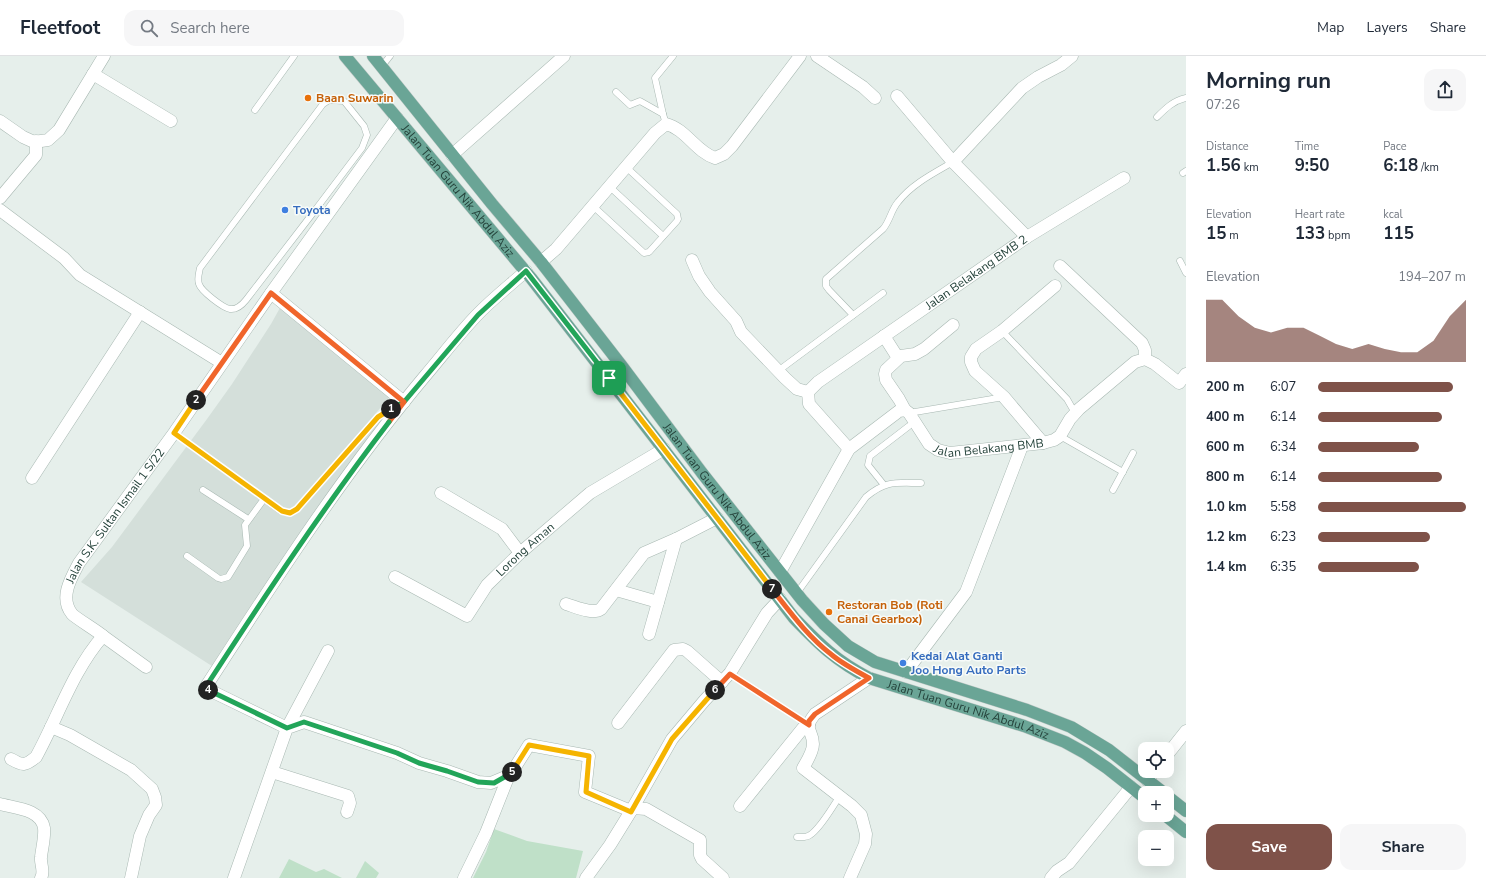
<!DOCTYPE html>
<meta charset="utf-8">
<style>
:root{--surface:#fff;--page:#f6f6f7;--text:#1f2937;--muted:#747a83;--line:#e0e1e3;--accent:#7f5249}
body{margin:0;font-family:"Nunito Sans",sans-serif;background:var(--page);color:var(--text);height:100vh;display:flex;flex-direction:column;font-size:15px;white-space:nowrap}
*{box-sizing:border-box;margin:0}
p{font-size:13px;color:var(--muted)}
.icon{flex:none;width:22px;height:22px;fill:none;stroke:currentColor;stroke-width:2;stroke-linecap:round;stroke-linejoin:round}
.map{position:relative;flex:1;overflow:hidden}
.details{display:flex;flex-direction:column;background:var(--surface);width:300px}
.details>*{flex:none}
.buttons{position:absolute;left:1138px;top:686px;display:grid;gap:8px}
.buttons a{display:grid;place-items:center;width:36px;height:36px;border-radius:8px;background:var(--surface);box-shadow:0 4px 16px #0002;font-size:20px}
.pin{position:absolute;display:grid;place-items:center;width:34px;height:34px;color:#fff;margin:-17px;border-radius:8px;box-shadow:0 2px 6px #0006}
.km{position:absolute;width:20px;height:20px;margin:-10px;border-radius:50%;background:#222;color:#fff;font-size:11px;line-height:20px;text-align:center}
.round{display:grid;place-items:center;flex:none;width:42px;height:42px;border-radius:12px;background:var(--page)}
.overview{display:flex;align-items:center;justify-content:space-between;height:68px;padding:0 20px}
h1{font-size:22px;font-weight:700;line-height:30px}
.figures{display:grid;grid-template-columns:repeat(3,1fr);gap:6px;height:68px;padding:4px 20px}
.figures div{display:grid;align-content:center}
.figures b{font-size:17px;font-weight:700}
.figures small{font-size:11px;font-weight:400}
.figures p{font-size:11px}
.chart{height:112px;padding:8px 20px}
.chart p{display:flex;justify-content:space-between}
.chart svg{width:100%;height:72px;margin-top:4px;fill:var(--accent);opacity:.7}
.action{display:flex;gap:8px;margin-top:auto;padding:8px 20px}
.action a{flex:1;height:46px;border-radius:12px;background:var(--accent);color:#fff;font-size:16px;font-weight:700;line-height:46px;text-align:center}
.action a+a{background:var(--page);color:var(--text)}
ul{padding:0 20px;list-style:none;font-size:13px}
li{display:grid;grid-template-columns:64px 48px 1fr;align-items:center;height:30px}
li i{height:10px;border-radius:5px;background:var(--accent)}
header{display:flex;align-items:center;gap:24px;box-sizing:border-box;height:56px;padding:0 20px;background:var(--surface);border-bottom:1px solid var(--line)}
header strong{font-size:19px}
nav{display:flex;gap:22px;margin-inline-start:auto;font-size:14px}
.search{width:280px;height:36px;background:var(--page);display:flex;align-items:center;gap:10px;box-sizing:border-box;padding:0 14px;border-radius:12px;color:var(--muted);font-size:15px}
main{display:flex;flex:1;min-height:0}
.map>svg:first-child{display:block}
</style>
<header>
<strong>Fleetfoot</strong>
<div class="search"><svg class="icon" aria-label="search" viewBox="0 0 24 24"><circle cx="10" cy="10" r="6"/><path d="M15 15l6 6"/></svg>Search here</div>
<nav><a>Map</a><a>Layers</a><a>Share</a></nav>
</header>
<main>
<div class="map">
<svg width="1186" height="822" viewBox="0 0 1186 822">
<rect width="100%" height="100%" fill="#e6efeb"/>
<path fill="#d4dfda" d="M 281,250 L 391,339 L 376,357 L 385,364 L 215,612 L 81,526 L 112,491 L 207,363 L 232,328 L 271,268 Z"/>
<g fill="#bfe0c8">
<path d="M 494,773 L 527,785 L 583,795 L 576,822 L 473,822 L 486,796 Z"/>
<path d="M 289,803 L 316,816 L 324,813 L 342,822 L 279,822 Z"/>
<path d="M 365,805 L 379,817 L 376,822 L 356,822 Z"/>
</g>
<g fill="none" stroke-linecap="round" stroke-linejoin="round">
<g stroke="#a8b8b2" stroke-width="7">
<g id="lane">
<path d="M 382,10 L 390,0"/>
<path d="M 616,36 L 630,49 L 640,45 L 663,58"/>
<path d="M 255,54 L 294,0"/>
<path d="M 1157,61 C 1166,52 1173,45 1186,42"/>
<path d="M 666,68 L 663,58 L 655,22 L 673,0"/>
<path d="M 1183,117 L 1186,115"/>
<path d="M 610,131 L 663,180"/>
<path d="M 593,150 L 644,197 L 649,196 L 677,165 L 678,163 L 677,158 L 626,111"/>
<path d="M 316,153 L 246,244 C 242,249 237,254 230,253 C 223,252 201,235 199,228 C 197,223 199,217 200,212 L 323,48 L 329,44 L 344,45 L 364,70 L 367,79 L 362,92 L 316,153 L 326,160"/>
<path d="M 1180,205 L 1186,217"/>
<path d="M 853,259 L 829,234 L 826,230 L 826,223 L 883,173 C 890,165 891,154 898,146 C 912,128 934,117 953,106"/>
<path d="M 1002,275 L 1067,343 L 1075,357"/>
<path d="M 778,315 L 883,237"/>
<path d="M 909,357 L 1004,341"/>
<path d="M 174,377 L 281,455 L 290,457 L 297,453 L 378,361 L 397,350"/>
<path d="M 1060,380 L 1123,416"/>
<path d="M 884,429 L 868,409 L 870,400 L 909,370"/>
<path d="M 203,434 L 248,463"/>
<path d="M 1113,434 L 1133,397"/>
<path d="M 187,500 L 218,522 L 221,523 L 228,521 L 247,490 L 245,469 L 264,443"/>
<path d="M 797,537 L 866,441 C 886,424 896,427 921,427"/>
<path d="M 797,781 C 802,781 806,782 810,779 C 821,772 832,751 840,740"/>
</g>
</g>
<g stroke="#a8b8b2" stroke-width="13">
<g id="street">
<path d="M 817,0 L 863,31 L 875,42"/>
<path d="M 93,18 L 171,65"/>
<path d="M 897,40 L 953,106"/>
<path d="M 0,65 L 23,81 L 34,86 L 48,84 L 59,74 L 104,0"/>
<path d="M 452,99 L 564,0"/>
<path d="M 0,142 L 36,99 L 36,85"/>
<path d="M 0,154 L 64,202 L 80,219 L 222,307"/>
<path d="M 1027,181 L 1124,122"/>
<path d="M 692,204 L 699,220 L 710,236 L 736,265 L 741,276 L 785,322 L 797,333 L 808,336"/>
<path d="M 541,206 L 556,193 L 655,77 L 666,68 C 686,73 696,96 715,102 L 724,98 L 732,90 L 800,0"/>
<path d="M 1060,210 L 1142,287 L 1145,294 L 1145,303"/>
<path d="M 271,237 L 404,346"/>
<path d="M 884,280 L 898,302"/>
<path d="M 905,354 L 899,343 L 886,324 L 885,318 L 886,314 L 901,300 L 915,298 L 924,293 L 953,269"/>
<path d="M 1043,387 L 1004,341 L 975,315 L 971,306 L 971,301 L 976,293 L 1002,275 L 1055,230"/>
<path id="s1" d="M 849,393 L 809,348 L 808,336 L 818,326 L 1027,181 L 953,106 L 1022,32 L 1038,21 L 1061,9 L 1072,0"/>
<path d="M 32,422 L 140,256"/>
<path d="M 441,437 L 502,473 L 520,497"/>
<path id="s2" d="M 780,516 L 849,393 L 899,355 L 905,354 L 909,357 L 929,388 L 938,394 L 950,397 L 1043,387 L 1054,384 L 1060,380 L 1070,363 L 1079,353 L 1135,306 L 1145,303 L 1155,308 L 1179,327 L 1186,318"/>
<path id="s3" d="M 395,521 L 467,560 L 487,529 L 520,497 L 590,437 L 664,393"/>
<path d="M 616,534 L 658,546"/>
<path d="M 566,548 C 576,551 592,559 601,553 L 644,497 L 676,483"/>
<path d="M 649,578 L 676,483 L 717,462"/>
<path d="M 103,580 L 146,611"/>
<path d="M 328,595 L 287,672 L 205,632 C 274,525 343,418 425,320 C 442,300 458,279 476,260 C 491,244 509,230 526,215"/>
<path d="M 906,616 L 966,536 L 1022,390"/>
<path d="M 618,667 L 674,594 L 683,593 L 687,595 L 722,626"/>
<path d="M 51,671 L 70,679 L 131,714 L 152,733 L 155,741 L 156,749 L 149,759 L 140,780 L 131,822"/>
<path d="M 1167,699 L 1186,675"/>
<path id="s4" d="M 11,703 C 23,710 25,710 36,701 C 58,661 73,614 103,580 C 96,574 77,563 72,558 C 59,542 71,522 79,507 L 174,377 L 271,237 L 397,62"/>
<path d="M 272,716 L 348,740 L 350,747 L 347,756"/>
<path d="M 1147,724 L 1154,715"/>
<path d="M 0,748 C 15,752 41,753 44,772 C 45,781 42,792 41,801 C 40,808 45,815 41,822"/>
<path d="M 740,750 L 803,672 L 809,669"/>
<path d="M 633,752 L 646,753 L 700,784 L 700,799 L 702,803 L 723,822"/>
<path d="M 234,822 L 287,672 L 304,666 L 397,697 L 419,707 L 447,715 L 478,726 L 491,727 L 510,719"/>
<path d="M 464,822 L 486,777 L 507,724 L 529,689 L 589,700 L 585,736 L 631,755"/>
<path d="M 586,822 L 610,789 L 631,755 L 672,683 L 704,645 L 730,617 L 767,557 L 780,543"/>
<path d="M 850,822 L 865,788 L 866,778 L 861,759 L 852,750 L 803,712 C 807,705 813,696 813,688 C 813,673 802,674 815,658 L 869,622"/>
<path d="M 1051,822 L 1057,815 L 1069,807 L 1131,731"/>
</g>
</g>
<g stroke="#c2cac8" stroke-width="13">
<g id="primary">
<path id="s5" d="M 345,0 L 531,222 L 794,562 C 819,588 836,605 869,622 L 1024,670 L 1065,686 L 1085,697 L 1107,712 L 1145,742"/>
<path id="s6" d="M 373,0 L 492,148 L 541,206 L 621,309 L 702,417 L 802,544 L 824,568 L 848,590 L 875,606 L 1027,654 L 1071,671 L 1109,694 L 1164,737"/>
<path d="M 1167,740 L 1186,755"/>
<path d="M 1165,759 L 1186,776"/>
</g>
</g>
<path stroke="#86b3a5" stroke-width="2" stroke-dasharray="2 3" stroke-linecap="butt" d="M 738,623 L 798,662"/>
<use href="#lane" stroke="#fff" stroke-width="6"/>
<use href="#street" stroke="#fff" stroke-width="12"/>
<use href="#primary" stroke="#6aa596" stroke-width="12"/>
</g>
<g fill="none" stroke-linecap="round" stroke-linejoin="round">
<g stroke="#fff" stroke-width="8">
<path id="split-1" d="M 391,353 L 404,346 L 478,259 L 526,215 L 609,322"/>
</g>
<g stroke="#fff" stroke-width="8">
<path id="split-2" d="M 196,344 L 174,377 L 282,455 L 290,457 L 297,453 L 378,361 L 391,353"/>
</g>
<g stroke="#fff" stroke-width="8">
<path id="split-3" d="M 196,344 L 271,237 L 404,346 L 389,366"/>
</g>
<g stroke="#fff" stroke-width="8">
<path id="split-4" d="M 208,634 L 205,632 C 264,541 323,452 389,366"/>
</g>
<g stroke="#fff" stroke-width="8">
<path id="split-5" d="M 208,634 L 287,672 L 304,666 L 397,697 L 419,707 L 447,715 L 478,726 L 494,727 L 510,718 L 512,716"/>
</g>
<g stroke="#fff" stroke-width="8">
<path id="split-6" d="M 512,716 L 529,689 L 589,700 L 586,736 L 631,756 L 672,683 L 715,634"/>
</g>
<g stroke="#fff" stroke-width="8">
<path id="split-7" d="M 715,634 L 730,618 L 809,669 L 809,665 L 815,658 L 869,622 C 856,615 843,608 832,599 C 808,581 790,556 772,533"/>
</g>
<g stroke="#fff" stroke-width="8">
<path id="split-8" d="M 609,322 L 772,533"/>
</g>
<use href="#split-1" stroke="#22a559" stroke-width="5"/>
<use href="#split-2" stroke="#f5b400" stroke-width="5"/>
<use href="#split-3" stroke="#f0652b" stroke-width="5"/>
<use href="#split-4" stroke="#22a559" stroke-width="5"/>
<use href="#split-5" stroke="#22a559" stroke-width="5"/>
<use href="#split-6" stroke="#f5b400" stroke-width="5"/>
<use href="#split-7" stroke="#f0652b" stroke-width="5"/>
<use href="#split-8" stroke="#f5b400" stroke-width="5"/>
</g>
<g fill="#e8710a" stroke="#f7fbf9" stroke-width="1.5">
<circle cx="308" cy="42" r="4"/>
<circle cx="829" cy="556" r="4"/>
</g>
<g fill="#3f7fe0" stroke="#f7fbf9" stroke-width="1.5">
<circle cx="285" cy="154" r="4"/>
<circle cx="903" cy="607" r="4"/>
</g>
<g text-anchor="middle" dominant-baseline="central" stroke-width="3" stroke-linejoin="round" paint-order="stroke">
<g font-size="12" font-weight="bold" fill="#c56008" stroke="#f7fbf9" text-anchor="start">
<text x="316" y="42">Baan Suwarin</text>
<text x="837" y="549">Restoran Bob (Roti<tspan x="837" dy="14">Canai Gearbox)</tspan></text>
</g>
<g font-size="12" fill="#24423a" stroke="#f7fbf9">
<text stroke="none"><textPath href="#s5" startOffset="176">Jalan Tuan Guru Nik Abdul Aziz</textPath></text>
<text stroke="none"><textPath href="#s1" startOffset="279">Jalan Belakang BMB 2</textPath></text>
<text stroke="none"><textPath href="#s2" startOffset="314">Jalan Belakang BMB</textPath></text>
<text stroke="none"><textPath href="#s6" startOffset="555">Jalan Tuan Guru Nik Abdul Aziz</textPath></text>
<text stroke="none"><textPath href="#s4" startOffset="319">Jalan S.K. Sultan Ismail 1 S/22</textPath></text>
<text stroke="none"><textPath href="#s3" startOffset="171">Lorong Aman</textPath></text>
<text stroke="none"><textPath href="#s5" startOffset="920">Jalan Tuan Guru Nik Abdul Aziz</textPath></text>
</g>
<g font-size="12" font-weight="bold" fill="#366cbe" stroke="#f7fbf9" text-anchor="start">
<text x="293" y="154">Toyota</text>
<text x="911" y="600">Kedai Alat Ganti<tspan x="911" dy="14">Joo Hong Auto Parts</tspan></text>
</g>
</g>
</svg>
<div class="buttons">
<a><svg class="icon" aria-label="locate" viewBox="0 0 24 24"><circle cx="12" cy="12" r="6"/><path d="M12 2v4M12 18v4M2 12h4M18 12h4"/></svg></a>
<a>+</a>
<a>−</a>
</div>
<div class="pin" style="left:609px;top:322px;background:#1e9e55"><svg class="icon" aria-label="arrive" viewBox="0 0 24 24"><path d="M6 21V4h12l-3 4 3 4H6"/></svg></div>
<b class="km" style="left:391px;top:353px">1</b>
<b class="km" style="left:196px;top:344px">2</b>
<b class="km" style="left:208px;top:634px">4</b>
<b class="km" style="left:512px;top:716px">5</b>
<b class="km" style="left:715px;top:634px">6</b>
<b class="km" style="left:772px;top:533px">7</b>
</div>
<section class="details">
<div class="overview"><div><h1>Morning run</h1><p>07:26</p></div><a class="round"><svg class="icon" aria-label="share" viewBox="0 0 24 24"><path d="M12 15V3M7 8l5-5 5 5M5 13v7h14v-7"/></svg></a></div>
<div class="figures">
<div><p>Distance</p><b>1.56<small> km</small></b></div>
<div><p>Time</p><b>9:50</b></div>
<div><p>Pace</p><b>6:18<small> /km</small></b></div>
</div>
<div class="figures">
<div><p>Elevation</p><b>15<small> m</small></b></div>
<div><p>Heart rate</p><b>133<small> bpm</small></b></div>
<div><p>kcal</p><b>115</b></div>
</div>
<div class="chart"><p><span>Elevation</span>194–207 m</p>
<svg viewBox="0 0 160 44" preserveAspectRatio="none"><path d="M0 44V6L10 6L20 16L30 23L40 26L50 23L60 23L70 28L80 33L90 36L100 33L110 36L120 38L130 38L140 31L150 16L160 6V44z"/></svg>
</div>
<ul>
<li><b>200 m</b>6:07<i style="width:91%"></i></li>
<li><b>400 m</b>6:14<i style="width:84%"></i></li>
<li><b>600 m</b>6:34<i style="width:68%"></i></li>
<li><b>800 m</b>6:14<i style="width:84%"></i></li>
<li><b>1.0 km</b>5:58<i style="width:100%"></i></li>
<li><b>1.2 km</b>6:23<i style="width:76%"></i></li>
<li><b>1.4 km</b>6:35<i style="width:68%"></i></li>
</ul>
<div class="action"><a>Save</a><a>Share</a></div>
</section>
</main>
